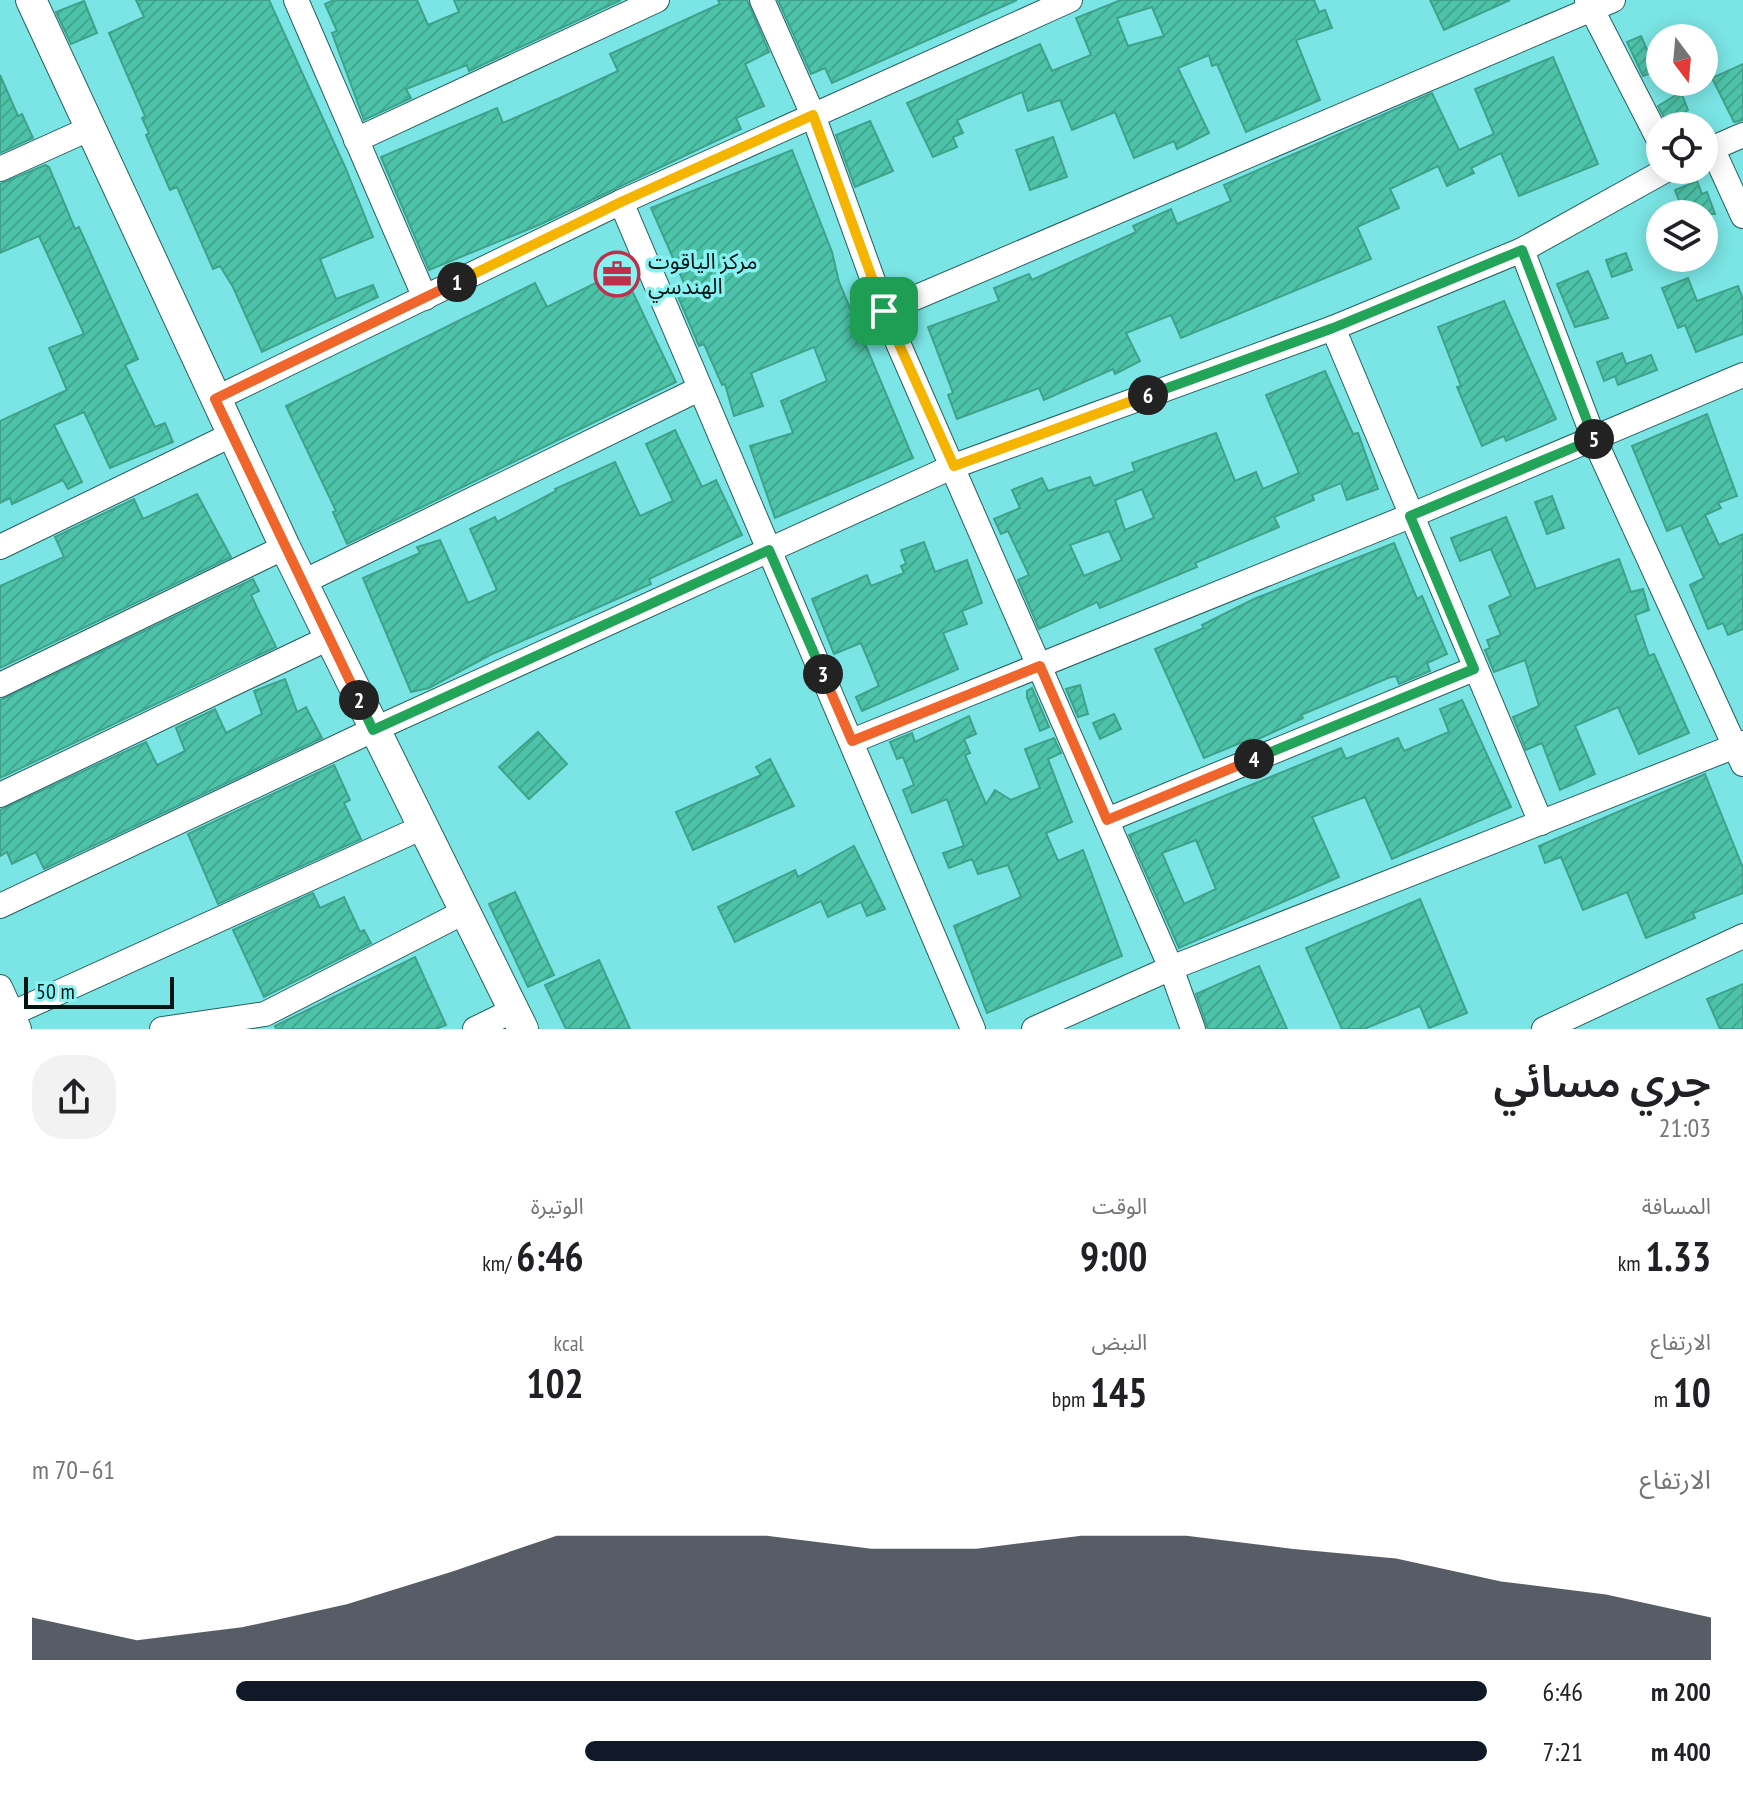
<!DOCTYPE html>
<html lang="ar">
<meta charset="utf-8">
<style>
:root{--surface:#fff;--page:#f2f2f2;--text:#202124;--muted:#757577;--accent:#111827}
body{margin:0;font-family:"PT Sans Narrow","Noto Sans Arabic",sans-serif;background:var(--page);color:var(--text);direction:rtl;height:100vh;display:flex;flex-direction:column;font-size:30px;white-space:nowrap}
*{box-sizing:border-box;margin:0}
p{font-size:26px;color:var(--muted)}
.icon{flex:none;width:44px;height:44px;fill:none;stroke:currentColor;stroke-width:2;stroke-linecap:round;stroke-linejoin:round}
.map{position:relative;height:1029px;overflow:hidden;direction:ltr}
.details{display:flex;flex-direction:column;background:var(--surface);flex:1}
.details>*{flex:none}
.needle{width:52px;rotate:164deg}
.controls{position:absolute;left:1646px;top:24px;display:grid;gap:16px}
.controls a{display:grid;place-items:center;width:72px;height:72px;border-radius:50%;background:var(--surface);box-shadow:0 4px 20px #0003;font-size:40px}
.scale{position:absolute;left:24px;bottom:20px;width:150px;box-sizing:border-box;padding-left:8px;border:4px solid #001414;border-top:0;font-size:22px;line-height:28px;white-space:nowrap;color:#001414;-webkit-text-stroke:6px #88f2f2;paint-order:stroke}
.pin{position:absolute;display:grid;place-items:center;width:68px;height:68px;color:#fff;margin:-34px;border-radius:16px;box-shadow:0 4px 12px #0006}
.km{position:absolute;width:40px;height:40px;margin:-20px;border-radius:50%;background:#222;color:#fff;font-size:22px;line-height:40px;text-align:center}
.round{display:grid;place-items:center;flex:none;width:84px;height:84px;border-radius:32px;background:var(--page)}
.summary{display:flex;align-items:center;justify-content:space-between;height:136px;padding:0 32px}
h1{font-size:44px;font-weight:600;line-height:60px}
.stats{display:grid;grid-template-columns:repeat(3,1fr);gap:12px;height:136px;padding:8px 32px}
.stats div{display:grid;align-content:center}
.stats b{font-size:40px;font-weight:600}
.stats small{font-size:22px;font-weight:400}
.stats p{font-size:22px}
.chart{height:224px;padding:16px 32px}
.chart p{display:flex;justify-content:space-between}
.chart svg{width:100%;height:144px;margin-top:8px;fill:var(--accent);opacity:.7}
ul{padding:0 32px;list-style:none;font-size:26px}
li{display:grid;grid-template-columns:128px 96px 1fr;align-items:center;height:60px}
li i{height:20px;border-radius:10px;background:var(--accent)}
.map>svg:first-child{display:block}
</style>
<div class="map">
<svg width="1743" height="1029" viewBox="0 0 1743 1029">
<defs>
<pattern id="building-hatch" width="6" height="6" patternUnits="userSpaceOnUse" patternTransform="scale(2)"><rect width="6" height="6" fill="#4dc4a9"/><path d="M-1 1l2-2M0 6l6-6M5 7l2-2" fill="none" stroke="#41a891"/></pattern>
</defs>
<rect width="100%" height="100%" fill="#7be5e5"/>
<g fill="url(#building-hatch)" stroke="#3ea28b" stroke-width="2" fill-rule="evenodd">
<path d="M 136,0 L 269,0 L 346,169 L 373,237 L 320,259 L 336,299 L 373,285 L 378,297 L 262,352 L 233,287 L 220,266 L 213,269 L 177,187 L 170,190 L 146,135 L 149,133 L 142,118 L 145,116 L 109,33 L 144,17 Z"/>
<path d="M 334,0 L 417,0 L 428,25 L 459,12 L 454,0 L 621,0 L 469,71 L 467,65 L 406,89 L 411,98 L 364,120 L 332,33 L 337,31 L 325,4 Z"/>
<path d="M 718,0 L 747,0 L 769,52 L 745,64 L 764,106 L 736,118 L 741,129 L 541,224 L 429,270 L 381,157 L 497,108 L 503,123 L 562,97 L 618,71 L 610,54 L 720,4 Z"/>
<path d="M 778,0 L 1017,0 L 832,83 L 825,68 L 811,74 Z"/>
<path d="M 1121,0 L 1314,0 L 1319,12 L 1325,10 L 1332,28 L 1296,40 L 1320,100 L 1246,132 L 1217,64 L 1212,66 L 1209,55 L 1178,68 L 1209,133 L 1177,149 L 1174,141 L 1134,158 L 1115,112 L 1072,130 L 1060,100 L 1028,111 L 1022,92 L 957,120 L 963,133 L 953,137 L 957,147 L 933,157 L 907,103 L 1040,44 L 1052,71 L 1091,55 L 1076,18 ZM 1152,7 L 1164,36 L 1128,46 L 1117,18 Z"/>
<path d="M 1430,0 L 1510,0 L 1444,30 Z"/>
<path d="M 84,1 L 97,33 L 71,44 L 56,12 Z"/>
<path d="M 1641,36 L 1656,71 L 1643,76 L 1627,42 Z"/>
<path d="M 1553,57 L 1598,164 L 1519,196 L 1501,153 L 1471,168 L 1474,173 L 1447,186 L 1438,166 L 1390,189 L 1399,208 L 1357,227 L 1371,259 L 1181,338 L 1171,315 L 1126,333 L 1140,361 L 1115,374 L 1113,369 L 1044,400 L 1039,388 L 957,419 L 948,395 L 953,393 L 928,327 L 999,301 L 994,288 L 1029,274 L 1032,280 L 1136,232 L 1133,226 L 1171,209 L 1177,224 L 1231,201 L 1224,185 L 1432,93 L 1459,150 L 1494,134 L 1475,89 Z"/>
<path d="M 1743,64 L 1743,120 L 1734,122 L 1712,78 Z"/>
<path d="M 0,75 L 18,116 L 22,114 L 33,138 L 0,153 Z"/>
<path d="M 1681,92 L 1688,110 L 1667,123 L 1658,106 Z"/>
<path d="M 870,121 L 893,171 L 855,187 L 836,135 Z"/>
<path d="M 1053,137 L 1067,177 L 1030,190 L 1016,150 Z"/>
<path d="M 792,150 L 832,252 L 839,282 L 913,458 L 775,518 L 750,446 L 793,433 L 781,401 L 827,381 L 814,347 L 751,373 L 763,406 L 734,416 L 725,384 L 722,385 L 704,344 L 699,346 L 674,287 L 684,283 L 651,208 Z"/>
<path d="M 45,165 L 49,167 L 75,229 L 79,227 L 138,359 L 125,365 L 155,427 L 165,423 L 173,442 L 110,468 L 84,412 L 54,425 L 82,482 L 68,489 L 63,480 L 12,504 L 10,498 L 0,503 L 0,421 L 67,390 L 49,348 L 84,334 L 39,236 L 0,253 L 0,184 Z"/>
<path d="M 1697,181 L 1702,194 L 1707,192 L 1715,214 L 1684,214 L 1675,190 Z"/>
<path d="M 1626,253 L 1632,270 L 1612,277 L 1606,260 Z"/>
<path d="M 622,270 L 676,382 L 347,544 L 333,512 L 336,511 L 286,406 L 535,283 L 547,307 Z"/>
<path d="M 1588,271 L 1608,318 L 1575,327 L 1557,284 Z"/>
<path d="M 1688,278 L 1697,301 L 1738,286 L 1743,299 L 1743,334 L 1696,352 L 1685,325 L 1678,328 L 1662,288 Z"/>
<path d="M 1504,301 L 1556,419 L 1506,441 L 1504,436 L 1482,446 L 1457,387 L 1461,386 L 1438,327 Z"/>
<path d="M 1622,353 L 1626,364 L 1651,355 L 1657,370 L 1618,385 L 1615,376 L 1604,381 L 1597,362 Z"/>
<path d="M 1325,371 L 1353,434 L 1358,433 L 1378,489 L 1347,500 L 1341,483 L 1312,495 L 1314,500 L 1274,517 L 1279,527 L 1195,563 L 1197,567 L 1100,608 L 1097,602 L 1039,629 L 1018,580 L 1029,575 L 1008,531 L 1001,534 L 994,519 L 1020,508 L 1012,490 L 1042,478 L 1048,491 L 1090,477 L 1094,486 L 1135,471 L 1132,463 L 1216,433 L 1235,481 L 1256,472 L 1263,489 L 1299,473 L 1266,395 ZM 1142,489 L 1154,518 L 1125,530 L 1115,500 ZM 1109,531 L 1122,560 L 1084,576 L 1070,545 Z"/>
<path d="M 1707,414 L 1737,496 L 1718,503 L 1721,508 L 1705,515 L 1719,545 L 1743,534 L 1743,629 L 1728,635 L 1723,623 L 1708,629 L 1690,585 L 1704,578 L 1681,525 L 1667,531 L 1632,446 Z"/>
<path d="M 675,430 L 702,487 L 716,480 L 742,535 L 649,579 L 651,584 L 490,655 L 429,688 L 411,692 L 363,578 L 420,553 L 417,547 L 440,540 L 468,603 L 497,590 L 470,529 L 495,517 L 497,522 L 556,491 L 555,489 L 615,462 L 640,516 L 673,501 L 646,444 Z"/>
<path d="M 197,494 L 231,557 L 0,668 L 0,586 L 64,557 L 55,537 L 134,499 L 143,519 Z"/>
<path d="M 1552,496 L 1564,528 L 1547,534 L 1535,502 Z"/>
<path d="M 1506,517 L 1536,589 L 1619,559 L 1631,592 L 1643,589 L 1649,610 L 1635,615 L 1649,656 L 1654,654 L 1689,733 L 1639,754 L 1618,707 L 1575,726 L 1595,774 L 1560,790 L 1542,743 L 1526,750 L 1513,717 L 1539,706 L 1525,660 L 1494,672 L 1485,650 L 1490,648 L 1487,640 L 1501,635 L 1489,606 L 1511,596 L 1491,549 L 1460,561 L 1451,538 Z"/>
<path d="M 924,542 L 935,572 L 967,560 L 982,603 L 962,611 L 967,624 L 943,633 L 958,669 L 862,711 L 856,697 L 879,686 L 861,643 L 834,654 L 812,599 L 867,575 L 871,586 L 904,573 L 901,566 L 906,564 L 901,550 Z"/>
<path d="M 1394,543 L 1417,599 L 1422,596 L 1447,654 L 1427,663 L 1430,671 L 1399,684 L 1396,676 L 1388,678 L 1301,715 L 1303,718 L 1252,742 L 1250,739 L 1204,758 L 1155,649 L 1204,628 L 1202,625 L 1254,599 Z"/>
<path d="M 253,579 L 259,591 L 251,595 L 276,647 L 0,778 L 0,700 Z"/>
<path d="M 285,679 L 297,712 L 306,707 L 322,738 L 44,869 L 36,852 L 12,864 L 7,852 L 0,856 L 0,810 L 146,742 L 157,765 L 185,751 L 176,728 L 215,709 L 226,733 L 262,714 L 254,691 Z"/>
<path d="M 1080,685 L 1088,714 L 1078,717 L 1066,689 Z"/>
<path d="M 1032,688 L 1049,727 L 1040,731 L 1027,697 L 1027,691 Z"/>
<path d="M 1462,700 L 1511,807 L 1392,859 L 1365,797 L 1312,817 L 1339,877 L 1179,948 L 1129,835 L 1341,748 L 1346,759 L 1398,738 L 1404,751 L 1449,732 L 1440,709 ZM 1196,840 L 1216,889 L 1184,904 L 1162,853 Z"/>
<path d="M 1114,714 L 1121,729 L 1100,739 L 1093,723 Z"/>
<path d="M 969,716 L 976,734 L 964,739 L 970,753 L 965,755 L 986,804 L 995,790 L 1011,800 L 1040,788 L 1025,749 L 1054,738 L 1061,753 L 1048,759 L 1072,822 L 1046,833 L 1058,861 L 1083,850 L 1122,956 L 987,1013 L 954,926 L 1021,897 L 1008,865 L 978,874 L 972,859 L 949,868 L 943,853 L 964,846 L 947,799 L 912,813 L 903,790 L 914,785 L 903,757 L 897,759 L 890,742 L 912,733 L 915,742 Z"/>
<path d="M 538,732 L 567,764 L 529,799 L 499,767 Z"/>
<path d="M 770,759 L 794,806 L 693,850 L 676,812 L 761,775 L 756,767 Z"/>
<path d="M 334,765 L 350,800 L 344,803 L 361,839 L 218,904 L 188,834 Z"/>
<path d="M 1705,774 L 1743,868 L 1743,893 L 1693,913 L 1695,918 L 1646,938 L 1627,892 L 1583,910 L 1561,857 L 1545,863 L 1539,846 Z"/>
<path d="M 854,846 L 885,909 L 867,916 L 861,902 L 828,917 L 821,901 L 735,942 L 718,907 L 795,870 L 798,877 Z"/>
<path d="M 515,892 L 554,975 L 528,987 L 489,904 Z"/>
<path d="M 313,893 L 320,908 L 344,897 L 360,932 L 364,930 L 371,943 L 264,997 L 233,930 Z"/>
<path d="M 1420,899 L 1467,1013 L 1429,1028 L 1420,1006 L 1364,1029 L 1342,1029 L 1306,948 Z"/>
<path d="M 415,957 L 446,1025 L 436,1029 L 276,1029 L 275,1026 Z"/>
<path d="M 599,960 L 630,1029 L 566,1029 L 545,985 Z"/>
<path d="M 1259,966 L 1287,1029 L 1208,1029 L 1196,994 Z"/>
<path d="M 1743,984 L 1743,1029 L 1720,1029 L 1707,999 Z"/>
</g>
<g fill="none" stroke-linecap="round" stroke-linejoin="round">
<g stroke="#255f5f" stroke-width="26">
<g id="minor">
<path d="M 296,0 L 425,298"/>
<path d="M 762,0 L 813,115 L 884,311 L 1171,968 L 1193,1029"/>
<path d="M 1587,0 L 1660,142"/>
<path d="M 356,140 L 657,0"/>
<path d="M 1712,148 L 1743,216"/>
<path d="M 1704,152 L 1743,135"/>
<path d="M 0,169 L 91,128"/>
<path d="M 621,202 L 973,1029"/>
<path d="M 1522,250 L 1594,439 L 1743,764"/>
<path d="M 884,311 L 1613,0"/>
<path d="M 1333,328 L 1541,823"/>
<path d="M 215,399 L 621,202 L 1070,0"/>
<path d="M 0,547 L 231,435"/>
<path d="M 303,582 L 699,389"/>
<path d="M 0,685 L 285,547"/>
<path d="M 852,741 L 1410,516 L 1743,375"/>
<path d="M 0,795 L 331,637"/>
<path d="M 1107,820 L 1474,669"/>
<path d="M 0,906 L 373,730 L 954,466 L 1333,328 L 1522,250 L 1666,170"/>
<path d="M 0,987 L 19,1029"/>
<path d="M 0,1019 L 423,827"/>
<path d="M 162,1029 L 265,1014 L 466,911"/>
<path d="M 475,1029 L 514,1010"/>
<path d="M 1034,1029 L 1171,968 L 1743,743"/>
<path d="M 1544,1029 L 1743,936"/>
</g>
</g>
<g stroke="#255f5f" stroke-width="32">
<path id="tertiary" d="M 31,0 L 285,547 L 523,1029"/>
</g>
<use href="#minor" stroke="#fff" stroke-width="24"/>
<use href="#tertiary" stroke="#fff" stroke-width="30"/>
</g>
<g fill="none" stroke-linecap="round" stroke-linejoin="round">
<g stroke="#fff" stroke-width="16">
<path id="split-1" d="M 457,282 L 621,202 L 813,115 L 884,311"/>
</g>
<g stroke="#fff" stroke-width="16">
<path id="split-2" d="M 359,700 L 215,399 L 457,282"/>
</g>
<g stroke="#fff" stroke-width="16">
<path id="split-3" d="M 359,700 L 373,730 L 769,550 L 823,674"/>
</g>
<g stroke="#fff" stroke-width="16">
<path id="split-4" d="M 823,674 L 852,741 L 1040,666 L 1107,820 L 1254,759"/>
</g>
<g stroke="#fff" stroke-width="16">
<path id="split-5" d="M 1254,759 L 1474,669 L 1410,516 L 1594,439"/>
</g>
<g stroke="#fff" stroke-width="16">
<path id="split-6" d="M 1148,395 L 1333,328 L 1522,250 L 1594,439"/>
</g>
<g stroke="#fff" stroke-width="16">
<path id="split-7" d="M 884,311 L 954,466 L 1148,395"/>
</g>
<use href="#split-1" stroke="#f5b400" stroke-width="10"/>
<use href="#split-2" stroke="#f0652b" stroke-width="10"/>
<use href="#split-3" stroke="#22a559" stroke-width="10"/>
<use href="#split-4" stroke="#f0652b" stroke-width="10"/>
<use href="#split-5" stroke="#22a559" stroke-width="10"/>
<use href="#split-6" stroke="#22a559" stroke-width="10"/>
<use href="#split-7" stroke="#f5b400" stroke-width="10"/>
</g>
<defs>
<g id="office-ring" transform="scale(2.3)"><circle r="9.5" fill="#88f2f2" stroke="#bf2e4a" stroke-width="1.5"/><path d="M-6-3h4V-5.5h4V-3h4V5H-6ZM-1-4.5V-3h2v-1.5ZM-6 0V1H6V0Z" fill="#bf2e4a"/></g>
</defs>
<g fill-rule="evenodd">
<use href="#office-ring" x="617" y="274"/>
</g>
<g text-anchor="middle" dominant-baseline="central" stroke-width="7" stroke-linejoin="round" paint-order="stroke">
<g font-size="22" fill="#001414" stroke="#88f2f2" text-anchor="start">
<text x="648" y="261">مركز الياقوت<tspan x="648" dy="25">الهندسي</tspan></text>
</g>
</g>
</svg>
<div class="controls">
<a><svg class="needle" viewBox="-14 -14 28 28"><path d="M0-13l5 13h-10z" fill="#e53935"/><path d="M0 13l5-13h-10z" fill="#757577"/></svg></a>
<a><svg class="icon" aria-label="locate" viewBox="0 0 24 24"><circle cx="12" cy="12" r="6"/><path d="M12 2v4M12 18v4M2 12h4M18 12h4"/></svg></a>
<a><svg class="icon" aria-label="layers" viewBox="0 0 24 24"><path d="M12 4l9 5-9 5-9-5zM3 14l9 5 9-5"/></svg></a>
</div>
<div class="scale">50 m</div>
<div class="pin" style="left:884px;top:311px;background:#1e9e55"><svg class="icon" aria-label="arrive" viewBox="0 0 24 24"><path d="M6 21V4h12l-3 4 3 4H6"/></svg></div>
<b class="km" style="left:457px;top:282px">1</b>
<b class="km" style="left:359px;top:700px">2</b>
<b class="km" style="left:823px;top:674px">3</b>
<b class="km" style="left:1254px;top:759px">4</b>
<b class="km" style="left:1594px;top:439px">5</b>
<b class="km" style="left:1148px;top:395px">6</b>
</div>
<section class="details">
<div class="summary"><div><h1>جري مسائي</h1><p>21:03</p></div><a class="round"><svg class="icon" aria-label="share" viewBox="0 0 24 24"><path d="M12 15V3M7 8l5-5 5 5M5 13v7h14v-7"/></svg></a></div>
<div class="stats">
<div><p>المسافة</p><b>1.33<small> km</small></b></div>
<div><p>الوقت</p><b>9:00</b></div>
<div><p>الوتيرة</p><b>6:46<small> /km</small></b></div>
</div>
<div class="stats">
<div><p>الارتفاع</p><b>10<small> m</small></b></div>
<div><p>النبض</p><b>145<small> bpm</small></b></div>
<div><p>kcal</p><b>102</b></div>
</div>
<div class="chart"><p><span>الارتفاع</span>61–70 m</p>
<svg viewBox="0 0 160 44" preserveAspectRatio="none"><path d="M0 44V31L10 38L20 34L30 27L40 17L50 6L60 6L70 6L80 10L90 10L100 6L110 6L120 10L130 13L140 20L150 24L160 31V44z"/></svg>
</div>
<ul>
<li><b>200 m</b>6:46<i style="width:86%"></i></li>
<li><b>400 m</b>7:21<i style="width:62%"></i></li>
</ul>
</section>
